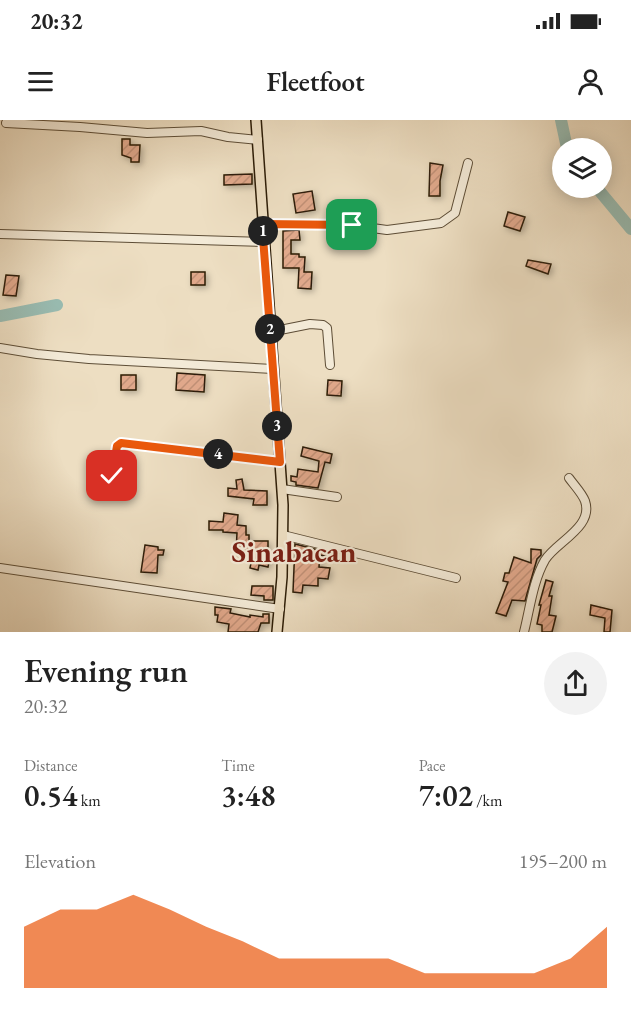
<!DOCTYPE html>
<meta charset="utf-8">
<style>
:root{--surface:#fff;--page:#f2f2f2;--text:#222;--muted:#767676;--accent:#ea580c}
body{margin:0;font-family:"EB Garamond",serif;background:var(--page);color:var(--text);height:100vh;display:flex;flex-direction:column;font-size:22px;white-space:nowrap}
*{box-sizing:border-box;margin:0}
p{font-size:20px;color:var(--muted)}
.icon{flex:none;width:33px;height:33px;fill:none;stroke:currentColor;stroke-width:2;stroke-linecap:round;stroke-linejoin:round}
.map{position:relative;height:512px;overflow:hidden}
.sheet{display:flex;flex-direction:column;background:var(--surface);flex:1}
.sheet>*{flex:none}
.fabs{position:absolute;left:552px;top:18px;display:grid;gap:12px}
.fabs a{display:grid;place-items:center;width:60px;height:60px;border-radius:50%;background:var(--surface);box-shadow:0 3px 15px #0003;font-size:30px}
.pin{position:absolute;display:grid;place-items:center;width:51px;height:51px;color:#fff;margin:-26px;border-radius:12px;box-shadow:0 3px 9px #0006}
.km{position:absolute;width:30px;height:30px;margin:-15px;border-radius:50%;background:#222;color:#fff;font-size:16px;line-height:30px;text-align:center}
.round{display:grid;place-items:center;flex:none;width:63px;height:63px;border-radius:32px;background:var(--page)}
.head{display:flex;align-items:center;justify-content:space-between;height:102px;padding:0 24px}
h1{font-size:33px;font-weight:600;line-height:45px}
.figures{display:grid;grid-template-columns:repeat(3,1fr);gap:9px;height:102px;padding:6px 24px}
.figures div{display:grid;align-content:center}
.figures b{font-size:30px;font-weight:600}
.figures small{font-size:16px;font-weight:400}
.figures p{font-size:16px}
.chart{height:168px;padding:12px 24px}
.chart p{display:flex;justify-content:space-between}
.chart svg{width:100%;height:108px;margin-top:6px;fill:var(--accent);opacity:.7}
.status{display:flex;justify-content:space-between;align-items:center;height:42px;padding:0 30px;background:var(--surface);direction:ltr}
.status svg{height:16px;fill:currentColor}
header{display:flex;justify-content:space-between;align-items:center;height:78px;padding:0 24px;background:var(--surface);font-size:27px;font-weight:600}
.map>svg:first-child{display:block}
</style>
<div class="status"><b>20:32</b><svg viewBox="0 0 49 12"><path d="M0 12V9h3v3zM5 12V6h3v6zM10 12V3h3v9zM15 12V0h3v12zM26 1h20v11H26zM47 4h2v5h-2z"/></svg></div>
<header><svg class="icon" aria-label="menu" viewBox="0 0 24 24"><path d="M4 6h16M4 12h16M4 18h16"/></svg>Fleetfoot<svg class="icon" aria-label="person" viewBox="0 0 24 24"><circle cx="12" cy="8" r="4"/><path d="M4 21q1-7 8-7t8 7"/></svg></header>
<div class="map">
<svg width="631" height="512" viewBox="0 0 631 512">
<defs>
<pattern id="building-hatch" width="6" height="6" patternUnits="userSpaceOnUse" patternTransform="scale(1.5)"><rect width="6" height="6" fill="#e0a88b"/><path d="M-1 1l2-2M0 6l6-6M5 7l2-2" fill="none" stroke="#c09076"/></pattern>
<filter id="shadow"><feDropShadow dx="2.5" dy="2.5" stdDeviation="3" flood-color="#0004"/></filter>
</defs>
<rect width="100%" height="100%" fill="#eddec2"/>
<filter id="stains"><feTurbulence type="fractalNoise" baseFrequency=".00333" numOctaves="4"/><feColorMatrix values="0 0 0 0 .2 0 0 0 0 .09 0 0 0 0 .02 0 0 0 .5 -.17"/></filter>
<radialGradient id="worn" r=".72"><stop offset=".6" stop-color="#630" stop-opacity="0"/><stop offset="1" stop-color="#630" stop-opacity=".3"/></radialGradient>
<g fill="none" stroke-linecap="round" stroke-linejoin="round">
<g stroke="#99bcb2" stroke-width="12">
<path d="M 561,0 L 567,28"/>
<path d="M 597,68 L 631,109"/>
<path d="M 0,196 L 57,185"/>
</g>
</g>
<g fill="url(#building-hatch)" stroke="#2d1d07" stroke-width="1.5" filter="url(#shadow)">
<path d="M 122,19 L 130,19 L 130,25 L 140,25 L 139,42 L 131,42 L 131,38 L 122,35 Z"/>
<path d="M 430,43 L 443,45 L 440,61 L 440,76 L 429,76 Z"/>
<path d="M 252,54 L 252,64 L 224,65 L 224,55 Z"/>
<path d="M 312,71 L 315,90 L 296,93 L 293,74 Z"/>
<path d="M 508,92 L 525,97 L 520,111 L 504,106 Z"/>
<path d="M 299,110 L 300,120 L 291,120 L 291,134 L 299,134 L 299,137 L 305,137 L 304,152 L 312,152 L 311,169 L 298,168 L 299,148 L 283,148 L 283,111 Z"/>
<path d="M 528,140 L 551,144 L 548,154 L 526,146 Z"/>
<rect x="191" y="152" width="14" height="13"/>
<path d="M 6,155 L 19,156 L 16,176 L 3,175 Z"/>
<path d="M 177,253 L 205,255 L 204,272 L 176,270 Z"/>
<rect x="121" y="255" width="15" height="15"/>
<path d="M 328,260 L 342,261 L 341,276 L 327,275 Z"/>
<path d="M 303,327 L 332,334 L 330,343 L 325,342 L 318,368 L 296,365 L 296,362 L 291,361 L 291,356 L 297,357 L 298,349 L 318,352 L 319,341 L 301,336 Z"/>
<path d="M 242,359 L 244,370 L 267,371 L 267,385 L 253,385 L 254,379 L 228,376 L 228,368 L 237,369 L 236,360 Z"/>
<path d="M 224,393 L 238,395 L 237,405 L 246,406 L 246,415 L 249,415 L 249,421 L 268,421 L 268,435 L 270,436 L 268,447 L 259,445 L 258,450 L 250,448 L 253,433 L 236,432 L 237,413 L 223,412 L 223,410 L 209,410 L 209,401 L 223,402 Z"/>
<path d="M 295,424 L 334,434 L 333,437 L 320,435 L 319,447 L 330,448 L 328,459 L 318,458 L 318,466 L 303,465 L 302,473 L 293,472 Z"/>
<path d="M 145,425 L 158,427 L 158,430 L 164,430 L 163,435 L 158,435 L 157,453 L 141,452 Z"/>
<path d="M 531,429 L 541,430 L 541,435 L 537,439 L 525,481 L 512,480 L 506,496 L 496,493 L 508,462 L 503,461 L 505,453 L 509,453 L 514,437 L 531,443 Z"/>
<path d="M 546,460 L 553,462 L 549,476 L 552,476 L 549,495 L 556,496 L 552,512 L 542,512 L 542,505 L 537,504 L 541,485 L 539,485 Z"/>
<path d="M 252,466 L 273,466 L 273,480 L 264,480 L 264,476 L 251,475 Z"/>
<path d="M 591,485 L 612,490 L 610,512 L 604,512 L 605,498 L 590,495 Z"/>
<path d="M 215,487 L 231,489 L 230,493 L 250,497 L 250,495 L 263,497 L 263,494 L 269,494 L 269,503 L 261,503 L 258,512 L 228,512 L 229,504 L 217,502 L 218,495 L 215,495 Z"/>
</g>
<g fill="none" stroke-linecap="round" stroke-linejoin="round">
<g stroke="#5d4d36" stroke-width="10">
<g id="minor">
<path d="M 6,3 L 80,7 L 147,13 L 201,11 L 228,17 L 258,20"/>
<path d="M 262,104 L 343,104 L 387,110 L 441,103 L 455,93 L 468,43"/>
<path d="M 0,114 L 263,122"/>
<path d="M 270,212 L 310,204 L 323,205 L 327,208 L 330,245"/>
<path d="M 0,228 L 37,234 L 89,239 L 273,249"/>
<path d="M 112,356 L 117,326 L 121,323 L 280,342"/>
<path d="M 282,369 L 337,377"/>
<path d="M 283,415 L 456,458"/>
<path d="M 0,448 L 280,489"/>
<path d="M 524,512 C 530,488 533,461 545,440 C 556,422 594,407 585,381 C 582,373 574,365 569,358"/>
</g>
</g>
<g stroke="#2d1d07" stroke-width="12">
<path id="major" d="M 256,0 L 283,385 L 282,457 L 277,512"/>
</g>
<use href="#minor" stroke="#f3ead7" stroke-width="8"/>
<use href="#major" stroke="#eddec2" stroke-width="9"/>
</g>
<g fill="none" stroke-linecap="round" stroke-linejoin="round">
<g stroke="#fff" stroke-width="12">
<path id="route" d="M 112,356 L 117,326 L 121,323 L 280,342 L 262,104 L 352,105"/>
</g>
<use href="#route" stroke="#ea580c" stroke-width="8"/>
</g>
<g text-anchor="middle" dominant-baseline="central" stroke-width="4.5" stroke-linejoin="round" paint-order="stroke">
<g font-size="30" font-weight="bold" fill="#7a1f14" stroke="#f3ead7">
<text x="294" y="431">Sinabacan</text>
</g>
</g>
<rect width="100%" height="100%" filter="url(#stains)"/>
<rect width="100%" height="100%" fill="url(#worn)"/>
</svg>
<div class="fabs">
<a><svg class="icon" aria-label="layers" viewBox="0 0 24 24"><path d="M12 4l9 5-9 5-9-5zM3 14l9 5 9-5"/></svg></a>
</div>
<div class="pin" style="left:352px;top:105px;background:#1e9e55"><svg class="icon" aria-label="arrive" viewBox="0 0 24 24"><path d="M6 21V4h12l-3 4 3 4H6"/></svg></div>
<div class="pin" style="left:112px;top:356px;background:#d93025"><svg class="icon" aria-label="check" viewBox="0 0 24 24"><path d="M5 12l5 5 9-10"/></svg></div>
<b class="km" style="left:263px;top:111px">1</b>
<b class="km" style="left:270px;top:209px">2</b>
<b class="km" style="left:277px;top:306px">3</b>
<b class="km" style="left:218px;top:334px">4</b>
</div>
<section class="sheet">
<div class="head"><div><h1>Evening run</h1><p>20:32</p></div><a class="round"><svg class="icon" aria-label="share" viewBox="0 0 24 24"><path d="M12 15V3M7 8l5-5 5 5M5 13v7h14v-7"/></svg></a></div>
<div class="figures">
<div><p>Distance</p><b>0.54<small> km</small></b></div>
<div><p>Time</p><b>3:48</b></div>
<div><p>Pace</p><b>7:02<small> /km</small></b></div>
</div>
<div class="chart"><p><span>Elevation</span>195–200 m</p>
<svg viewBox="0 0 160 44" preserveAspectRatio="none"><path d="M0 44V19L10 12L20 12L30 6L40 12L50 19L60 25L70 32L80 32L90 32L100 32L110 38L120 38L130 38L140 38L150 32L160 19V44z"/></svg>
</div>
</section>
